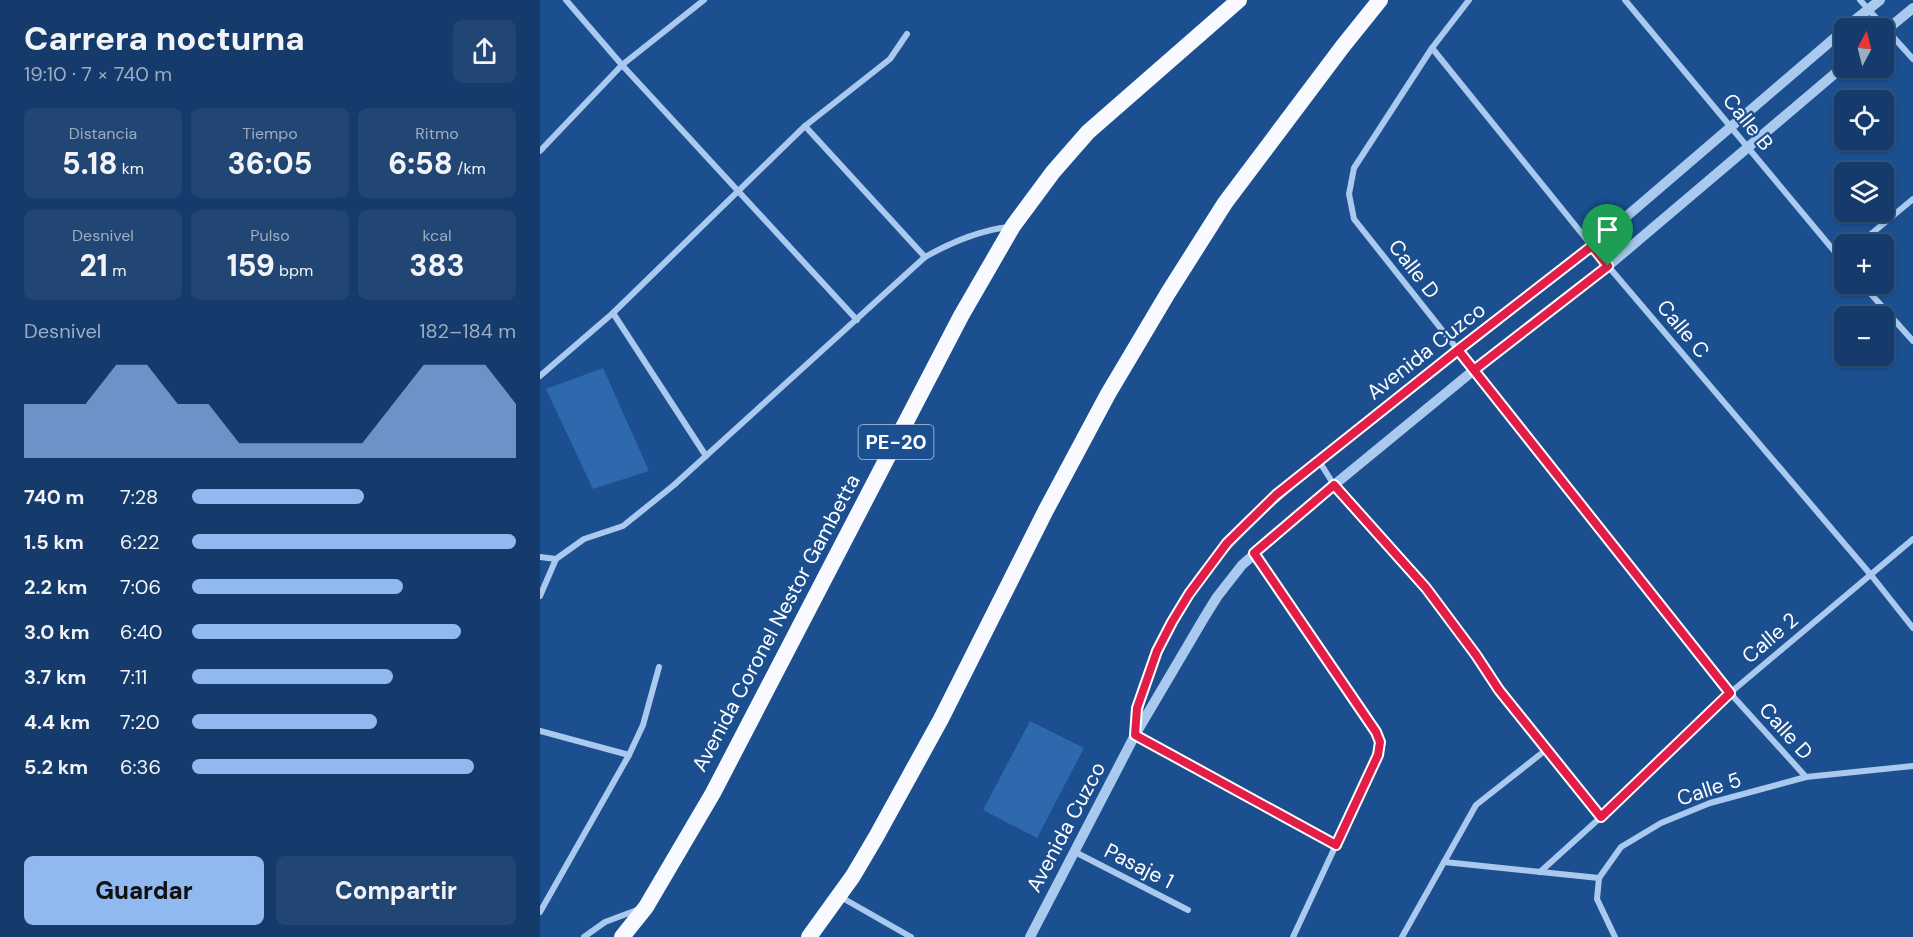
<!DOCTYPE html>
<html lang="es">
<meta charset="utf-8">
<style>
:root{--surface:#143b6b;--page:#214673;--text:#f1f3f6;--muted:#9dadc1;--line:#33557e;--accent:#90b9f0}
body{margin:0;font-family:"DM Sans",sans-serif;background:var(--page);color:var(--text);height:100vh;display:flex;flex-direction:column;font-size:22px;white-space:nowrap}
*{box-sizing:border-box;margin:0}
p{font-size:20px;color:var(--muted)}
.icon{flex:none;width:33px;height:33px;fill:none;stroke:currentColor;stroke-width:2;stroke-linecap:round;stroke-linejoin:round}
.map{position:relative;flex:1;overflow:hidden}
.panel{display:flex;flex-direction:column;background:var(--surface);width:540px}
.panel>*{flex:none}
.needle{width:39px;rotate:7deg}
.fabs{position:absolute;left:1294px;top:18px;display:grid;gap:12px}
.fabs a{display:grid;place-items:center;width:60px;height:60px;border-radius:9px;background:var(--surface);box-shadow:0 2px 4px #0004,0 0 0 2px var(--line);font-size:30px}
.pin{position:absolute;display:grid;place-items:center;width:51px;height:51px;color:#fff;margin:-62px -26px;border-radius:50% 50% 50% 0;rotate:-45deg;box-shadow:0 0 6px #0007}
.pin .icon{rotate:45deg}
.round{display:grid;place-items:center;flex:none;width:63px;height:63px;border-radius:9px;background:var(--page)}
.head{display:flex;align-items:center;justify-content:space-between;height:102px;padding:0 24px}
h1{font-size:33px;font-weight:800;line-height:45px}
.figures{display:grid;grid-template-columns:repeat(3,1fr);gap:9px;height:102px;padding:6px 24px}
.figures div{display:grid;align-content:center;border-radius:9px;background:var(--page);text-align:center}
.figures b{font-size:30px;font-weight:800}
.figures small{font-size:16px;font-weight:400}
.figures p{font-size:16px}
.chart{height:168px;padding:12px 24px}
.chart p{display:flex;justify-content:space-between}
.chart svg{width:100%;height:108px;margin-top:6px;fill:var(--accent);opacity:.7}
.action{display:flex;gap:12px;margin-top:auto;padding:12px 24px}
.action a{flex:1;height:69px;border-radius:9px;background:var(--accent);color:#111;font-size:24px;font-weight:800;line-height:69px;text-align:center}
.action a+a{background:var(--page);color:var(--text)}
ul{padding:0 24px;list-style:none;font-size:20px}
li{display:grid;grid-template-columns:96px 72px 1fr;align-items:center;height:45px}
li i{height:15px;border-radius:8px;background:var(--accent)}
main{display:flex;flex:1;min-height:0}
.map>svg:first-child{display:block}
</style>
<main>
<section class="panel">
<div class="head"><div><h1>Carrera nocturna</h1><p>19:10 · 7 × 740 m</p></div><a class="round"><svg class="icon" aria-label="share" viewBox="0 0 24 24"><path d="M12 15V3M7 8l5-5 5 5M5 13v7h14v-7"/></svg></a></div>
<div class="figures">
<div><p>Distancia</p><b>5.18<small> km</small></b></div>
<div><p>Tiempo</p><b>36:05</b></div>
<div><p>Ritmo</p><b>6:58<small> /km</small></b></div>
</div>
<div class="figures">
<div><p>Desnivel</p><b>21<small> m</small></b></div>
<div><p>Pulso</p><b>159<small> bpm</small></b></div>
<div><p>kcal</p><b>383</b></div>
</div>
<div class="chart"><p><span>Desnivel</span>182–184 m</p>
<svg viewBox="0 0 160 44" preserveAspectRatio="none"><path d="M0 44V22L10 22L20 22L30 6L40 6L50 22L60 22L70 38L80 38L90 38L100 38L110 38L120 22L130 6L140 6L150 6L160 22V44z"/></svg>
</div>
<ul>
<li><b>740 m</b>7:28<i style="width:53%"></i></li>
<li><b>1.5 km</b>6:22<i style="width:100%"></i></li>
<li><b>2.2 km</b>7:06<i style="width:65%"></i></li>
<li><b>3.0 km</b>6:40<i style="width:83%"></i></li>
<li><b>3.7 km</b>7:11<i style="width:62%"></i></li>
<li><b>4.4 km</b>7:20<i style="width:57%"></i></li>
<li><b>5.2 km</b>6:36<i style="width:87%"></i></li>
</ul>
<div class="action"><a>Guardar</a><a>Compartir</a></div>
</section>
<div class="map">
<svg width="1373" height="937" viewBox="0 0 1373 937">
<rect width="100%" height="100%" fill="#1b4f8f"/>
<g fill="#2e69ad">
<path d="M 63,368 L 109,471 L 53,489 L 6,389 Z"/>
<path d="M 490,721 L 544,748 L 497,838 L 443,810 Z"/>
</g>
<g fill="none" stroke-linecap="round" stroke-linejoin="round">
<g stroke="#a9c9ee" stroke-width="6">
<path d="M 26,0 L 82,65 L 317,320"/>
<path d="M 929,0 L 892,48 L 814,168 L 809,194 L 814,219 L 1190,693 L 1266,777"/>
<path d="M 1085,0 L 1305,264"/>
<path d="M 1320,0 L 1373,59"/>
<path d="M 892,48 L 1068,266 L 1331,575 L 1373,628"/>
<path d="M 265,126 L 385,257"/>
<path d="M 0,151 L 82,65 L 164,0"/>
<path d="M 1319,244 L 1373,199"/>
<path d="M 1322,284 L 1373,341"/>
<path d="M 73,313 L 166,456"/>
<path d="M 0,376 L 73,313 L 265,126 L 350,59 L 367,34"/>
<path d="M 779,461 L 794,485 L 886,588 L 936,655 L 959,690 L 1061,817"/>
<path d="M 714,553 L 836,732 L 840,742 L 838,755 L 753,937"/>
<path d="M 0,557 L 16,559"/>
<path d="M 0,596 L 16,559 L 44,539 L 83,526 L 134,485 L 385,257 C 410,243 441,230 469,227"/>
<path d="M 0,731 L 89,755"/>
<path d="M 595,735 L 796,845"/>
<path d="M 535,852 L 648,910"/>
<path d="M 904,862 L 1059,878"/>
<path d="M 1000,872 L 1061,817 L 1190,693 L 1373,539"/>
<path d="M 299,896 L 371,937"/>
<path d="M 0,912 L 89,755 L 103,725 L 119,667"/>
<path d="M 44,937 L 65,922 L 97,910"/>
<path d="M 862,937 L 936,805 L 1007,749"/>
<path d="M 1075,937 L 1057,899 L 1059,878 L 1081,847 L 1121,823 L 1170,803 L 1266,777 L 1373,766"/>
</g>
<g stroke="#a9c9ee" stroke-width="10">
<path d="M 1305,28 L 1340,0"/>
<path d="M 1344,32 L 1373,8"/>
<path d="M 596,731 C 597,704 603,689 612,665 C 646,576 707,519 779,461 L 1052,246 L 1305,29"/>
<path d="M 490,937 L 595,735 L 664,618 L 677,597 L 702,565 L 794,485 L 934,370 L 1068,266 L 1305,65"/>
</g>
<g stroke="#f8faff" stroke-width="16">
<path d="M 82,937 L 106,907 L 173,793 L 421,316 L 473,226 L 513,172 L 548,132 L 699,0"/>
<path d="M 269,937 L 313,876 L 336,837 L 401,719 L 506,510 L 568,394 L 628,293 L 685,203 L 803,46 L 840,0"/>
</g>
</g>
<g fill="none" stroke-linecap="round" stroke-linejoin="round">
<g stroke="#fff" stroke-width="12">
<path id="route" d="M 1068,266 L 934,370 L 918,350 L 736,495 L 687,543 L 649,594 L 632,622 L 617,651 L 597,708 L 595,735 L 796,845 L 838,755 L 840,742 L 836,732 L 714,553 L 794,485 L 886,588 L 936,655 L 959,690 L 1061,817 L 1190,693 L 918,350 L 1052,246 L 1068,266"/>
</g>
<use href="#route" stroke="#e11d48" stroke-width="8"/>
</g>
<g text-anchor="middle" dominant-baseline="central" stroke-width="4.5" stroke-linejoin="round" paint-order="stroke">
<rect fill="#1b4f8f" stroke="#bbcadd" stroke-width="1.5" x="318.5" y="425" width="75" height="34" rx="4.5"/>
<g font-size="20" font-weight="bold" fill="#fff">
<text x="356" y="442">PE-20</text>
</g>
<g font-size="21" fill="#fff" stroke="#1b4f8f">
<text transform="translate(1208 122) rotate(51)">Calle B</text>
<text transform="translate(874 269) rotate(52)">Calle D</text>
<text transform="translate(1143 329) rotate(50)">Calle C</text>
<text transform="translate(886 351) rotate(-38)">Avenida Cuzco</text>
<text transform="translate(236 623) rotate(-62)">Avenida Coronel Nestor Gambetta</text>
<text transform="translate(1230 638) rotate(-40)">Calle 2</text>
<text transform="translate(1246 731) rotate(48)">Calle D</text>
<text transform="translate(1169 789) rotate(-18)">Calle 5</text>
<text transform="translate(526 827) rotate(-62)">Avenida Cuzco</text>
<text transform="translate(599 866) rotate(27)">Pasaje 1</text>
</g>
</g>
</svg>
<div class="fabs">
<a><svg class="needle" viewBox="-14 -14 28 28"><path d="M0-13l5 13h-10z" fill="#e53935"/><path d="M0 13l5-13h-10z" fill="#9dadc1"/></svg></a>
<a><svg class="icon" aria-label="locate" viewBox="0 0 24 24"><circle cx="12" cy="12" r="6"/><path d="M12 2v4M12 18v4M2 12h4M18 12h4"/></svg></a>
<a><svg class="icon" aria-label="layers" viewBox="0 0 24 24"><path d="M12 4l9 5-9 5-9-5zM3 14l9 5 9-5"/></svg></a>
<a>+</a>
<a>−</a>
</div>
<div class="pin" style="left:1068px;top:266px;background:#1e9e55"><svg class="icon" aria-label="arrive" viewBox="0 0 24 24"><path d="M6 21V4h12l-3 4 3 4H6"/></svg></div>
</div>
</main>
